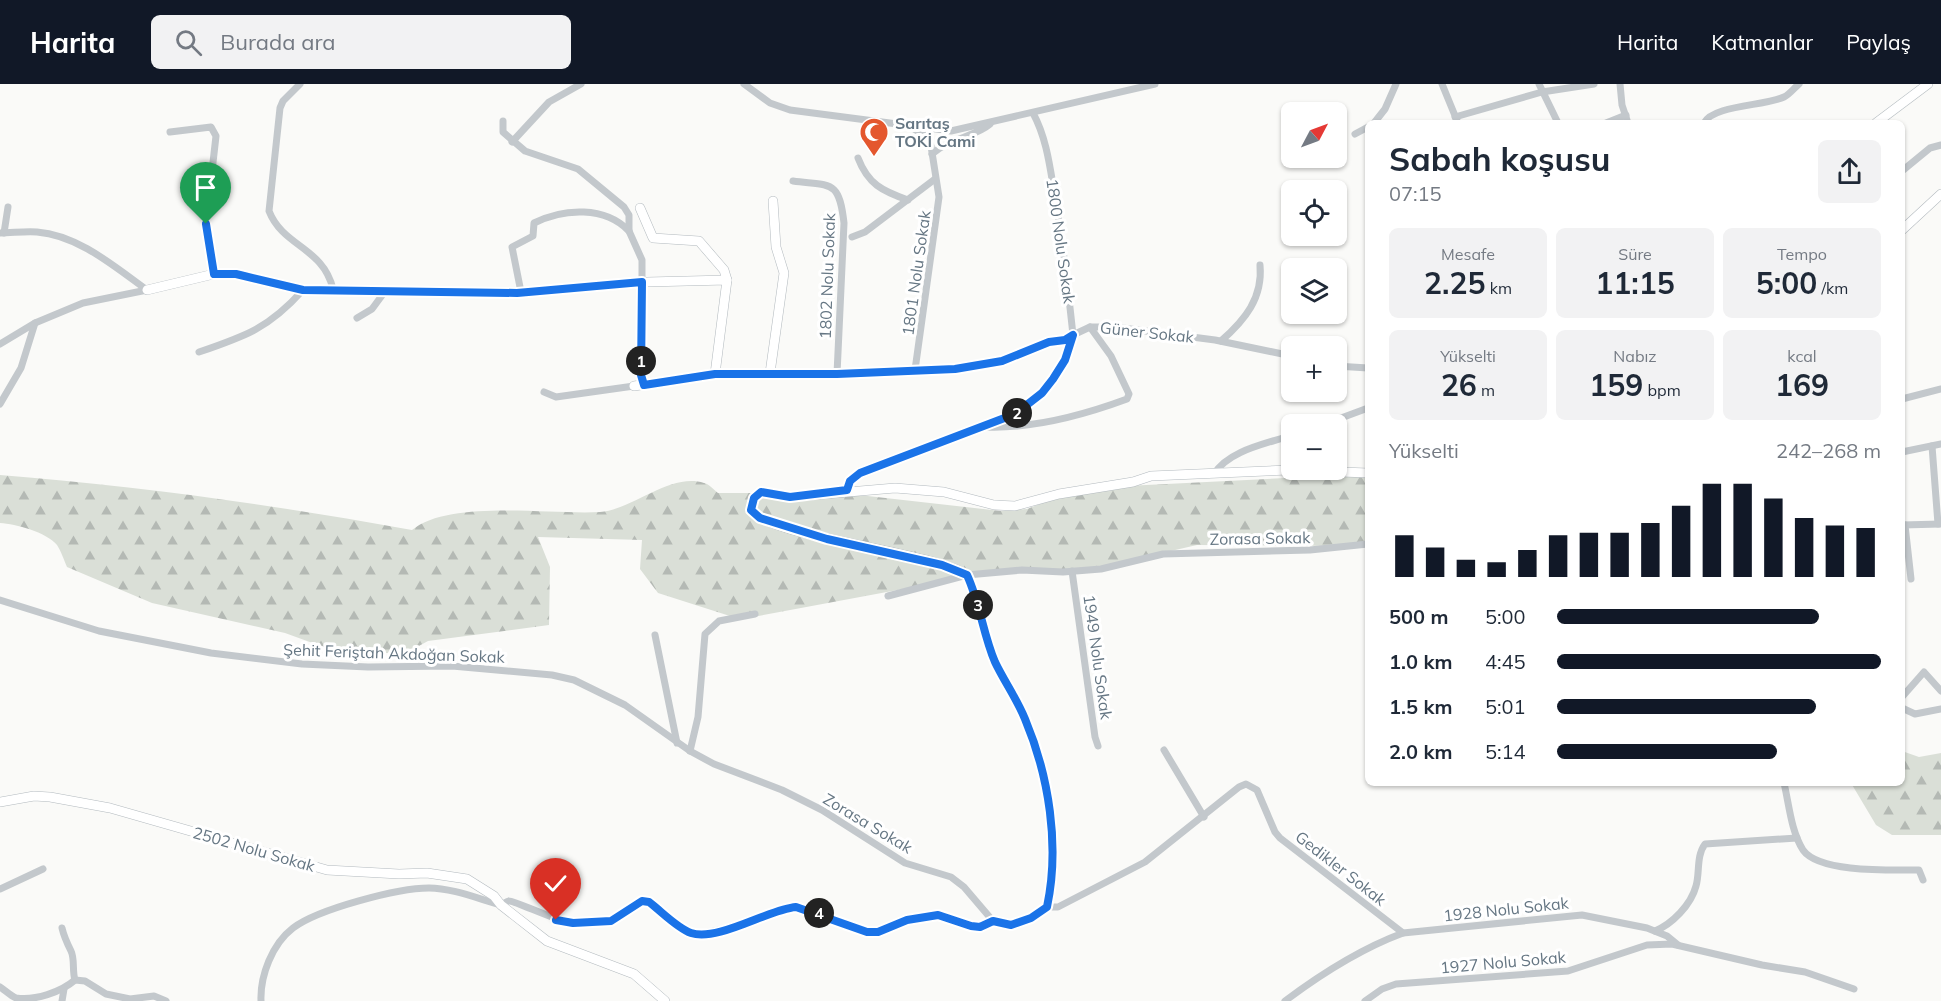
<!DOCTYPE html>
<html lang="tr">
<meta charset="utf-8">
<style>
:root{--surface:#fff;--page:#f2f2f3;--text:#1f2937;--muted:#747a83;--accent:#111827}
body{margin:0;font-family:Mulish,sans-serif;background:var(--page);color:var(--text);height:100vh;display:flex;flex-direction:column;font-size:22px;white-space:nowrap}
*{box-sizing:border-box;margin:0}
p{font-size:20px;color:var(--muted)}
.icon{flex:none;width:33px;height:33px;fill:none;stroke:currentColor;stroke-width:2;stroke-linecap:round;stroke-linejoin:round}
.map{position:relative;flex:1;overflow:hidden}
.sheet{position:absolute;left:1365px;top:36px;width:540px;height:666px;display:flex;flex-direction:column;background:var(--surface);border-radius:9px;box-shadow:0 2px 4px #0004}
.sheet>*{flex:none}
.needle{width:39px;rotate:49deg}
.controls{position:absolute;left:1281px;top:18px;display:grid;gap:12px}
.controls a{display:grid;place-items:center;width:66px;height:66px;border-radius:9px;background:var(--surface);box-shadow:0 2px 4px #0004;font-size:30px}
.pin{position:absolute;display:grid;place-items:center;width:51px;height:51px;color:#fff;margin:-62px -26px;border-radius:50% 50% 50% 0;rotate:-45deg;box-shadow:0 0 6px #0007}
.pin .icon{rotate:45deg}
.km{position:absolute;width:30px;height:30px;margin:-15px;border-radius:50%;background:#222;color:#fff;font-size:16px;line-height:30px;text-align:center}
.round{display:grid;place-items:center;flex:none;width:63px;height:63px;border-radius:9px;background:var(--page)}
.head{display:flex;align-items:center;justify-content:space-between;height:102px;padding:0 24px}
h1{font-size:33px;font-weight:700;line-height:45px}
.figures{display:grid;grid-template-columns:repeat(3,1fr);gap:9px;height:102px;padding:6px 24px}
.figures div{display:grid;align-content:center;border-radius:9px;background:var(--page);text-align:center}
.figures b{font-size:30px;font-weight:700}
.figures small{font-size:16px;font-weight:400}
.figures p{font-size:16px}
.chart{height:168px;padding:12px 24px}
.chart p{display:flex;justify-content:space-between}
.chart svg{width:100%;height:108px;margin-top:6px;stroke:var(--accent);stroke-width:6}
ul{padding:0 24px;list-style:none;font-size:20px}
li{display:grid;grid-template-columns:96px 72px 1fr;align-items:center;height:45px}
li i{height:15px;border-radius:8px;background:var(--accent)}
header{display:flex;align-items:center;gap:36px;box-sizing:border-box;height:84px;padding:0 30px;background:var(--accent);color:#fff}
header strong{font-size:28px}
nav{display:flex;gap:33px;margin-inline-start:auto;font-size:21px}
.search{width:420px;height:54px;background:var(--page);display:flex;align-items:center;gap:15px;box-sizing:border-box;padding:0 21px;border-radius:9px;color:var(--muted);font-size:22px}
.map>svg:first-child{display:block}
</style>
<header>
<strong>Harita</strong>
<div class="search"><svg class="icon" aria-label="search" viewBox="0 0 24 24"><circle cx="10" cy="10" r="6"/><path d="M15 15l6 6"/></svg>Burada ara</div>
<nav><a>Harita</a><a>Katmanlar</a><a>Paylaş</a></nav>
</header>
<div class="map">
<svg width="1941" height="917" viewBox="0 0 1941 917">
<defs>
<pattern id="forest-firs" width="22" height="20" patternUnits="userSpaceOnUse" patternTransform="scale(1.5)"><rect width="22" height="20" fill="#dadfd7"/><path d="M5 1l3.5 6h-7zM16 11l3.5 6h-7z" fill="#b4b9b4"/></pattern>
</defs>
<rect width="100%" height="100%" fill="#fafaf8"/>
<g fill="url(#forest-firs)">
<path d="M 1368,390 L 1368,457 L 1345,462 L 1197,461 L 1084,487 L 989,489 L 753,533 L 733,533 L 658,509 L 640,485 L 642,456 L 538,453 L 550,483 L 549,541 L 428,557 L 406,569 L 340,569 L 285,549 L 152,519 L 67,483 C 64,476 61,467 57,461 C 46,448 16,440 0,439 L 0,391 C 138,402 275,421 412,446 C 450,415 550,431 600,428 C 632,426 671,388 704,399 C 709,400 714,406 718,409 L 841,409 L 1001,427 L 1027,425 L 1065,410 L 1106,403 Z"/>
<path d="M 1902,667 L 1919,673 L 1941,669 L 1941,751 L 1892,751 L 1876,741 L 1851,699 L 1902,699 Z"/>
</g>
<g fill="none" stroke-linecap="round" stroke-linejoin="round">
<g stroke="#b3babf" stroke-width="10">
<g id="secondary">
<path d="M 1876,39 L 1928,0"/>
<path d="M 640,124 L 653,154 L 699,157 L 724,186 L 727,196"/>
<path d="M 1902,146 L 1941,110"/>
<path d="M 642,198 L 641,291 L 644,301"/>
<path d="M 147,206 L 214,190 L 236,190 L 303,206 L 517,209 L 647,198 L 727,196 L 715,290"/>
<path d="M 770,289 L 784,189 L 776,163 L 773,117"/>
<path d="M 634,302 L 715,290 L 837,290 L 955,285 L 1002,277 L 1049,258 L 1065,256 L 1073,251"/>
<path d="M 847,406 L 850,397 L 859,389 L 1015,330 L 1042,309 L 1053,295 L 1065,276 L 1073,251"/>
<path d="M 967,491 C 929,467 769,453 751,426 L 754,414 L 761,408 L 790,413 L 895,404 L 944,408 L 994,421 L 1015,422 L 1059,410 L 1133,398 L 1151,392 L 1289,386 L 1368,389"/>
<path d="M 0,718 L 34,712 L 50,713 L 110,724 L 327,786 L 399,790 L 427,789 L 467,795 L 494,812 L 501,821 L 547,857 L 634,890 L 665,917"/>
</g>
</g>
<g stroke="#c3c8cc" stroke-width="7">
<path d="M 300,0 L 283,17 L 280,24 L 269,127 C 283,163 323,163 333,205"/>
<path d="M 744,0 L 770,19 L 790,26 L 951,47 L 1155,0"/>
<path d="M 1442,0 L 1458,39"/>
<path d="M 1539,0 L 1558,39"/>
<path d="M 1620,0 L 1622,21 L 1628,39"/>
<path d="M 1033,29 C 1047,55 1050,84 1055,113 C 1063,159 1068,204 1073,251"/>
<path d="M 1455,33 L 1542,8 L 1594,0"/>
<path d="M 503,37 L 503,48 L 525,67 L 578,85 L 624,123 L 629,131 L 629,147 L 642,176 L 642,198"/>
<path d="M 1374,39 L 1385,25 L 1396,0"/>
<path d="M 1606,39 L 1626,31"/>
<path d="M 1704,39 C 1713,21 1765,22 1784,13 C 1790,10 1794,4 1799,0"/>
<path d="M 914,45 L 926,52 L 931,62 L 939,113 L 915,286"/>
<path d="M 170,48 L 211,43 L 216,52 L 206,140 L 214,190"/>
<path d="M 1355,50 L 1368,43"/>
<path d="M 512,58 L 549,18 L 581,0"/>
<path d="M 932,70 C 950,54 975,53 990,40"/>
<path d="M 858,74 C 868,100 882,107 908,116"/>
<path d="M 1902,87 L 1930,64 L 1941,61"/>
<path d="M 793,97 C 831,102 839,95 844,139 L 837,290"/>
<path d="M 0,149 C 12,149 25,147 37,148 C 78,151 115,183 147,206"/>
<path d="M 4,149 L 8,123"/>
<path d="M 852,153 L 865,148 L 935,95"/>
<path d="M 521,208 L 512,163 L 533,152 L 534,139 C 564,124 605,122 629,147"/>
<path d="M 357,234 L 372,225 L 386,206"/>
<path d="M 1073,251 L 1090,243 L 1115,243 L 1215,256 L 1292,272"/>
<path d="M 1221,257 C 1245,236 1263,214 1260,181"/>
<path d="M 0,260 L 35,239 L 83,219 L 147,206"/>
<path d="M 199,268 C 246,252 269,244 303,206"/>
<path d="M 1336,282 L 1368,284"/>
<path d="M 544,308 L 556,313 L 634,302"/>
<path d="M 1902,315 L 1941,305"/>
<path d="M 0,320 L 21,284 L 35,239"/>
<path d="M 1325,340 L 1368,324"/>
<path d="M 985,343 C 1033,345 1081,332 1127,315 L 1129,310 L 1111,272 L 1090,243"/>
<path d="M 1932,362 L 1938,440"/>
<path d="M 1902,368 L 1941,360"/>
<path d="M 1214,390 C 1229,366 1266,360 1292,351"/>
<path d="M 1902,441 L 1941,440"/>
<path d="M 1905,441 L 1911,495"/>
<path d="M 1072,487 L 1095,653 L 1098,662"/>
<path d="M 888,512 L 967,491 L 1022,486 L 1063,488 L 1101,485 L 1163,470 L 1310,466 L 1368,460"/>
<path d="M 0,516 L 99,547 L 211,569 L 302,580 L 368,583 L 452,582 L 552,591 L 574,596 L 625,621 L 690,667 L 714,680 L 782,706 L 822,726 L 905,779 L 951,793 L 964,803 L 993,837 L 1011,841 L 1031,834 L 1047,823 C 1060,762 1049,692 1025,634 C 1017,615 1004,597 995,578 C 983,550 980,519 967,491"/>
<path d="M 655,551 L 677,659"/>
<path d="M 1902,613 L 1924,588 L 1941,607"/>
<path d="M 1902,624 L 1915,630 L 1941,625"/>
<path d="M 1164,666 L 1204,733"/>
<path d="M 690,667 L 698,633 L 705,550 L 719,537 L 755,530"/>
<path d="M 1784,699 C 1789,720 1791,747 1803,766 C 1819,789 1892,786 1919,786 L 1923,796"/>
<path d="M 0,805 L 43,785"/>
<path d="M 1047,823 L 1058,823 L 1145,778 L 1239,703 L 1246,700 L 1257,706 L 1275,748 L 1280,754 L 1403,849 C 1360,865 1321,890 1285,917"/>
<path d="M 62,844 C 64,853 67,859 71,867 C 75,875 72,887 75,896"/>
<path d="M 1655,847 C 1672,840 1691,821 1696,802 C 1700,789 1696,772 1705,760 L 1797,754"/>
<path d="M 1403,849 L 1582,831 L 1647,844 L 1667,852 L 1678,861"/>
<path d="M 0,903 C 5,906 11,912 16,914 C 35,917 61,908 75,896 L 85,897 L 106,910 L 130,915 L 154,912 L 166,917"/>
<path d="M 62,917 L 64,905"/>
<path d="M 261,917 C 260,892 272,860 293,844 C 318,825 398,804 429,804 C 452,804 479,815 501,821 C 501,821 508,817 509,817 C 513,816 557,837 571,839 C 582,840 603,840 613,836 C 627,830 633,816 649,818 L 690,849 L 700,850 L 748,840 L 786,824 L 796,823 L 867,848 C 891,847 911,832 935,831 C 957,830 971,850 993,837"/>
<path d="M 1365,917 L 1382,905 L 1396,900 L 1568,887 L 1647,861 L 1672,860 L 1762,881 L 1805,888 L 1854,905"/>
</g>
<use href="#secondary" stroke="#fff" stroke-width="9"/>
</g>
<g fill="none" stroke-linecap="round" stroke-linejoin="round">
<g stroke="#fff" stroke-width="12">
<path id="route" d="M 206,140 L 214,190 L 236,190 L 303,206 L 517,209 L 642,198 L 641,291 L 644,301 L 715,290 L 837,290 L 955,285 L 1002,277 L 1049,258 L 1065,256 L 1073,251 L 1065,276 L 1053,295 L 1042,309 L 1015,330 L 860,389 L 850,397 L 847,406 L 790,413 L 761,408 L 754,414 L 751,426 L 760,434 L 827,455 L 942,481 L 967,491 C 980,519 983,550 995,578 C 1004,597 1017,615 1025,635 C 1049,692 1060,762 1047,823 L 1031,834 L 1011,841 L 993,837 L 980,843 L 971,842 L 938,831 L 907,836 L 878,848 L 867,848 L 796,823 C 769,825 718,858 691,849 C 677,844 661,827 649,818 L 642,817 L 611,837 L 573,839 L 556,836"/>
</g>
<use href="#route" stroke="#1a73e8" stroke-width="8"/>
</g>
<defs>
<g id="mosque-pin" transform="scale(1.5)"><path d="M0 17L-7.5 6A9.5 9.5 0 1 1 7.5 6Z" fill="#e4572e" stroke="#fff"/><path d="M3.5-4.9A6 6 0 1 0 3.5 4.9A5 5 0 1 1 3.5-4.9Z" fill="#fff"/></g>
</defs>
<g fill-rule="evenodd">
<use href="#mosque-pin" x="874" y="48"/>
</g>
<g text-anchor="middle" dominant-baseline="central" stroke-width="6" stroke-linejoin="round" paint-order="stroke">
<g font-size="16" font-weight="bold" fill="#657683" stroke="#fff" text-anchor="start">
<text x="895" y="39">Sarıtaş<tspan x="895" dy="18">TOKİ Cami</tspan></text>
</g>
<g font-size="16" fill="#657683" stroke="#fff">
<text transform="translate(1061 157) rotate(82)">1800 Nolu Sokak</text>
<text transform="translate(916 189) rotate(-82)">1801 Nolu Sokak</text>
<text transform="translate(827 192) rotate(-88)">1802 Nolu Sokak</text>
<text transform="translate(1147 248) rotate(6)">Güner Sokak</text>
<text transform="translate(1260 454) rotate(-1)">Zorasa Sokak</text>
<text transform="translate(394 569) rotate(2)">Şehit Feriştah Akdoğan Sokak</text>
<text transform="translate(1098 573) rotate(82)">1949 Nolu Sokak</text>
<text transform="translate(868 739) rotate(31)">Zorasa Sokak</text>
<text transform="translate(254 765) rotate(16)">2502 Nolu Sokak</text>
<text transform="translate(1341 784) rotate(38)">Gedikler Sokak</text>
<text transform="translate(1506 825) rotate(-6)">1928 Nolu Sokak</text>
<text transform="translate(1503 878) rotate(-5)">1927 Nolu Sokak</text>
</g>
</g>
</svg>
<div class="controls">
<a><svg class="needle" viewBox="-14 -14 28 28"><path d="M0-13l5 13h-10z" fill="#e53935"/><path d="M0 13l5-13h-10z" fill="#747a83"/></svg></a>
<a><svg class="icon" aria-label="locate" viewBox="0 0 24 24"><circle cx="12" cy="12" r="6"/><path d="M12 2v4M12 18v4M2 12h4M18 12h4"/></svg></a>
<a><svg class="icon" aria-label="layers" viewBox="0 0 24 24"><path d="M12 4l9 5-9 5-9-5zM3 14l9 5 9-5"/></svg></a>
<a>+</a>
<a>−</a>
</div>
<div class="pin" style="left:206px;top:140px;background:#1e9e55"><svg class="icon" aria-label="arrive" viewBox="0 0 24 24"><path d="M6 21V4h12l-3 4 3 4H6"/></svg></div>
<div class="pin" style="left:556px;top:836px;background:#d93025"><svg class="icon" aria-label="check" viewBox="0 0 24 24"><path d="M5 12l5 5 9-10"/></svg></div>
<b class="km" style="left:641px;top:277px">1</b>
<b class="km" style="left:1017px;top:329px">2</b>
<b class="km" style="left:978px;top:521px">3</b>
<b class="km" style="left:819px;top:829px">4</b>
<section class="sheet">
<div class="head"><div><h1>Sabah koşusu</h1><p>07:15</p></div><a class="round"><svg class="icon" aria-label="share" viewBox="0 0 24 24"><path d="M12 15V3M7 8l5-5 5 5M5 13v7h14v-7"/></svg></a></div>
<div class="figures">
<div><p>Mesafe</p><b>2.25<small> km</small></b></div>
<div><p>Süre</p><b>11:15</b></div>
<div><p>Tempo</p><b>5:00<small> /km</small></b></div>
</div>
<div class="figures">
<div><p>Yükselti</p><b>26<small> m</small></b></div>
<div><p>Nabız</p><b>159<small> bpm</small></b></div>
<div><p>kcal</p><b>169</b></div>
</div>
<div class="chart"><p><span>Yükselti</span>242–268 m</p>
<svg viewBox="0 0 160 44" preserveAspectRatio="none"><path d="M5 44V27M15 44V32M25 44V37M35 44V38M45 44V33M55 44V27M65 44V26M75 44V26M85 44V22M95 44V15M105 44V6M115 44V6M125 44V12M135 44V20M145 44V23M155 44V24"/></svg>
</div>
<ul>
<li><b>500 m</b>5:00<i style="width:81%"></i></li>
<li><b>1.0 km</b>4:45<i style="width:100%"></i></li>
<li><b>1.5 km</b>5:01<i style="width:80%"></i></li>
<li><b>2.0 km</b>5:14<i style="width:68%"></i></li>
</ul>
</section>
</div>
